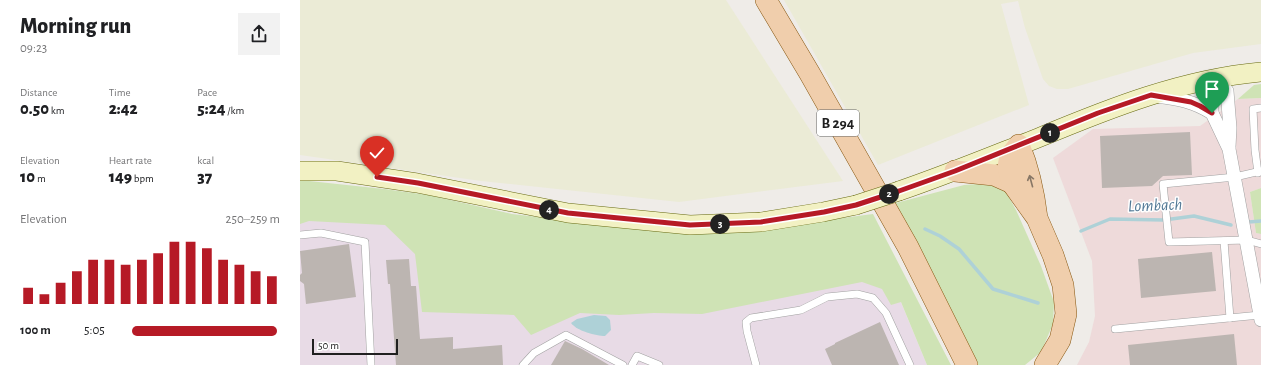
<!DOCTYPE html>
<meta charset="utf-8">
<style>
:root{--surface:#fff;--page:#f2f2f2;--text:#202124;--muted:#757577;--accent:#b61a26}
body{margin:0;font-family:"Alegreya Sans",sans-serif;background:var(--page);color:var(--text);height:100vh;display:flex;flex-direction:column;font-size:15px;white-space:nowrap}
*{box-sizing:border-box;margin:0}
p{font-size:13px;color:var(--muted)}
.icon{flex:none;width:22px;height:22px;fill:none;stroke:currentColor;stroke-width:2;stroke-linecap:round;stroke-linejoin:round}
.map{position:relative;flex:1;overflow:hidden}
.details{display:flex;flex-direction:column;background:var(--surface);width:300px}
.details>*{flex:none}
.scale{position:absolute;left:12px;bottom:10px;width:86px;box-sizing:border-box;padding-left:4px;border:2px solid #202020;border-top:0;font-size:11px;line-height:14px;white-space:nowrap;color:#202020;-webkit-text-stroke:3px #fff;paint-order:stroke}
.pin{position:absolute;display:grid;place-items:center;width:34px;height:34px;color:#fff;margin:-41px -17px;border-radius:50% 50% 50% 0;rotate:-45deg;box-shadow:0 0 4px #0007}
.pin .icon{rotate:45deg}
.km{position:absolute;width:20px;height:20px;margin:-10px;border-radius:50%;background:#222;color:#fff;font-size:11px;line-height:20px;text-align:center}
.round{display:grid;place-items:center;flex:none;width:42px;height:42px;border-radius:0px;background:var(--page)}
.overview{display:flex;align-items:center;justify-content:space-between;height:68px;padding:0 20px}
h1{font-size:22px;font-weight:800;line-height:30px}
.stats{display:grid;grid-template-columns:repeat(3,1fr);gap:6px;height:68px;padding:4px 20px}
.stats div{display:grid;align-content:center}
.stats b{font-size:17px;font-weight:800}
.stats small{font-size:11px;font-weight:400}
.stats p{font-size:11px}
.chart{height:112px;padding:8px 20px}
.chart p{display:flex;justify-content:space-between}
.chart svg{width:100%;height:72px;margin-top:4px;stroke:var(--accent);stroke-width:6}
ul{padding:0 20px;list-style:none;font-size:13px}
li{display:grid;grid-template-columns:64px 48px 1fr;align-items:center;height:30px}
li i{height:10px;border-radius:5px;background:var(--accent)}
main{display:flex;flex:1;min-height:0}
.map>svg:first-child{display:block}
</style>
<main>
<section class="details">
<div class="overview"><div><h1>Morning run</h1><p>09:23</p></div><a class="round"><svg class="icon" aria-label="share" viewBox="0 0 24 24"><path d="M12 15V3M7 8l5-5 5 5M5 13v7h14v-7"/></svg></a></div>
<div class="stats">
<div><p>Distance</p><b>0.50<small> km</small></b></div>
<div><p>Time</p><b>2:42</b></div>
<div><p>Pace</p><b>5:24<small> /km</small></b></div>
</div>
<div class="stats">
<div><p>Elevation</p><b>10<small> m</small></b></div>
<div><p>Heart rate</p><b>149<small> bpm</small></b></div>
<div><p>kcal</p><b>37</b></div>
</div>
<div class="chart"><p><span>Elevation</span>250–259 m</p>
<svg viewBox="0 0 160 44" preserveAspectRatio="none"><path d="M5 44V34M15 44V38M25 44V31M35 44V24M45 44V17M55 44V17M65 44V20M75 44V17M85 44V13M95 44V6M105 44V6M115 44V10M125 44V17M135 44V20M145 44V24M155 44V27"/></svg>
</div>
<ul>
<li><b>100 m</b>5:05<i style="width:98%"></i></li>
</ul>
</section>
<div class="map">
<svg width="961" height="365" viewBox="0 0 961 365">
<rect width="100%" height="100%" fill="#efece8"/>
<path fill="#eedada" d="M 961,98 L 961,188 L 950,192 L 956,233 L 961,234 L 961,365 L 777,365 L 789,342 L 795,316 L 792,261 L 753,158 L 793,129 L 900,126 L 938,99 Z"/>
<path fill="#e8dbe6" d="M 0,194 L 216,227 L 568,223 L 627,365 L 0,365 Z"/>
<g fill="#ebebd6">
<path d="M 0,0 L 426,0 L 543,181 L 379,202 L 181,181 L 0,155 Z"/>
<path d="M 484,0 L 961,0 L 961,44 L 893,53 L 768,89 L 757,89 L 749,86 L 743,79 L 725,28 L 718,1 L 701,4 L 729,105 L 578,165 Z"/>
</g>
<g fill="#cfe3b5">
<path d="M 961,84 L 961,98 L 938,99 L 954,85 Z"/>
<path d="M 0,180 L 84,189 L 128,195 L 212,214 L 308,225 L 504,223 L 573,214 L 651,365 L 627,365 L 601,302 L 591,305 L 582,289 L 562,282 L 402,314 L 354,313 L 319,315 L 280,313 L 231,335 L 214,315 L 122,312 L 115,254 L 85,225 L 9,221 L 0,224 Z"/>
<path d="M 694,183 L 706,192 L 716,210 L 741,266 L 754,302 L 753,324 L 741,352 L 725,365 L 673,365 L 594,205 L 596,203 L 664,185 Z"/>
<path d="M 961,188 L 961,234 L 956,233 L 950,192 Z"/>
</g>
<path fill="#aed1d7" d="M 294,315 L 306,316 L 310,320 L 311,330 L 305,336 C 296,336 277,331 271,323 L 277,319 Z"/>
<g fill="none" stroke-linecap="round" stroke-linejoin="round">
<g stroke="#aed1d7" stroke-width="3.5">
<path d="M 949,222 L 961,221"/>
<path d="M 625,229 L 640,236 L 659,249 L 693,289 L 738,303"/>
<path d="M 781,231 L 810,219 L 864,220 L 894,216 L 931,225"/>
</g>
</g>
<g fill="#bcb5b1">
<path d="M 890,132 L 892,175 L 863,176 L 852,186 L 802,188 L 800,136 Z"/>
<path d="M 49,244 L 56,297 L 6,304 L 4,284 L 0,281 L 0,275 L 2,273 L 0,251 Z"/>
<path d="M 912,252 L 916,291 L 841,298 L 838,259 Z"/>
<path d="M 109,259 L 111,286 L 116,286 L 120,339 L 153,337 L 153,349 L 202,345 L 203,365 L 96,365 L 90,284 L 88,284 L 86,260 Z"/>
<path d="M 580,322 L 599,365 L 532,365 L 525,349 L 535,344 L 535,343 Z"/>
<path d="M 934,334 L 937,365 L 830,365 L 828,345 Z"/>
<path d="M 265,341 L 282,349 L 309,365 L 251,365 Z"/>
</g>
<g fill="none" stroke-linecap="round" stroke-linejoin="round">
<g stroke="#a1a1a1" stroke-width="8">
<g id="lane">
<path d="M 961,171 L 935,177 L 863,184 L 869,242 L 947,240 L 961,244"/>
<path d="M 958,173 L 955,150 L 953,109 L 961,108"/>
<path d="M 0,235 L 21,233 L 65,242 L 71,365"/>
<path d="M 924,241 L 930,318"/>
<path d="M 815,329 L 960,315"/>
<path d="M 223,365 L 234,353 L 266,335 L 323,365"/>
<path d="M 332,365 L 337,356 L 359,365"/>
<path d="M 456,365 L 447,331 L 446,322 L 451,318 L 501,310 L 527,297 L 557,294 L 573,298 L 586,313 L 610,365"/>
</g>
</g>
<g stroke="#a1a1a1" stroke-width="14">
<g id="street">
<path d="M 917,78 L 912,97 L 912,113 L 929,149 L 961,320"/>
<path d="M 917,78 L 927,91 L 930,128 L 929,147"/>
<path d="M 856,96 C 879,99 893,101 912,113"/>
</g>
</g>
<g stroke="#686b13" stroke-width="20">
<g id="secondary">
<path d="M 0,171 L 37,171 L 117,183 L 268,213 L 390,225 L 461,222 L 523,212 L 556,205"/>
<path d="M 599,191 C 646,175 692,156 738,138 C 810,108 883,79 961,72"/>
</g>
</g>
<g stroke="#895913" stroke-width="22">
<g id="primary">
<path d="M 466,0 L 510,74 L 608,247 L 667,365"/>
<path d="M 655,171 L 694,175 L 712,183"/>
<path d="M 737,218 C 734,193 729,169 719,145 L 710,156 L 708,167 L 712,183 L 737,218 L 753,255 L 763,285 L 766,314 L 760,340 L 745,365"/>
</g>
</g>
<use href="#lane" stroke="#fff" stroke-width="7"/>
<use href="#street" stroke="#fff" stroke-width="13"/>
<use href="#secondary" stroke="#f2f1c3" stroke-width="19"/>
<use href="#primary" stroke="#f0ceac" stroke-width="21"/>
<g stroke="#686b13" stroke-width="20" stroke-linecap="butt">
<path id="secondary-bridge" d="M 556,205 L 599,191"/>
</g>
<use href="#secondary-bridge" stroke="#f2f1c3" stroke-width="19"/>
</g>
<defs><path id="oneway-shaft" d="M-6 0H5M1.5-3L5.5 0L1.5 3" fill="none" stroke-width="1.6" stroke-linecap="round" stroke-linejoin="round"/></defs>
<use stroke="#876" href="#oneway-shaft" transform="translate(731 181) rotate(-105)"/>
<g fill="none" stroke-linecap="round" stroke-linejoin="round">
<g stroke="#fff" stroke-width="8">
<path id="route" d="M 77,177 L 118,183 L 268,213 L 390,225 L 461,222 L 524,212 L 556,205 L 599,191 L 655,171 L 798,113 L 851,95 L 891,102 L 900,106 L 912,113"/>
</g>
<use href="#route" stroke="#b61a26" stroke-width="5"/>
</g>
<g text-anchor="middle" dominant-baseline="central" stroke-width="3" stroke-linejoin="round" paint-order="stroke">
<rect fill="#fff" stroke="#636363" stroke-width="1" x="517" y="110" width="42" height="26" rx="3"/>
<g font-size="15" font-weight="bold" fill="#202020">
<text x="538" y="123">B 294</text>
</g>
<g font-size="17" font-style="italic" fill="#517895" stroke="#fff">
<text transform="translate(855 205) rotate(-2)">Lombach</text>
</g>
</g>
</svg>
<div class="scale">50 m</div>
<div class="pin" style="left:912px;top:113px;background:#1e9e55"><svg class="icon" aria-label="arrive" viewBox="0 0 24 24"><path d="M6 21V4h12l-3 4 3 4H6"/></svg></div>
<div class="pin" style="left:77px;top:177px;background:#d93025"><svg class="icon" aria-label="check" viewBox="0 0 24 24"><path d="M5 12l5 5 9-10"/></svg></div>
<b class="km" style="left:750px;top:133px">1</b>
<b class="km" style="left:589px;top:194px">2</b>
<b class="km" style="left:420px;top:224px">3</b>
<b class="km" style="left:249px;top:210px">4</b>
</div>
</main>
